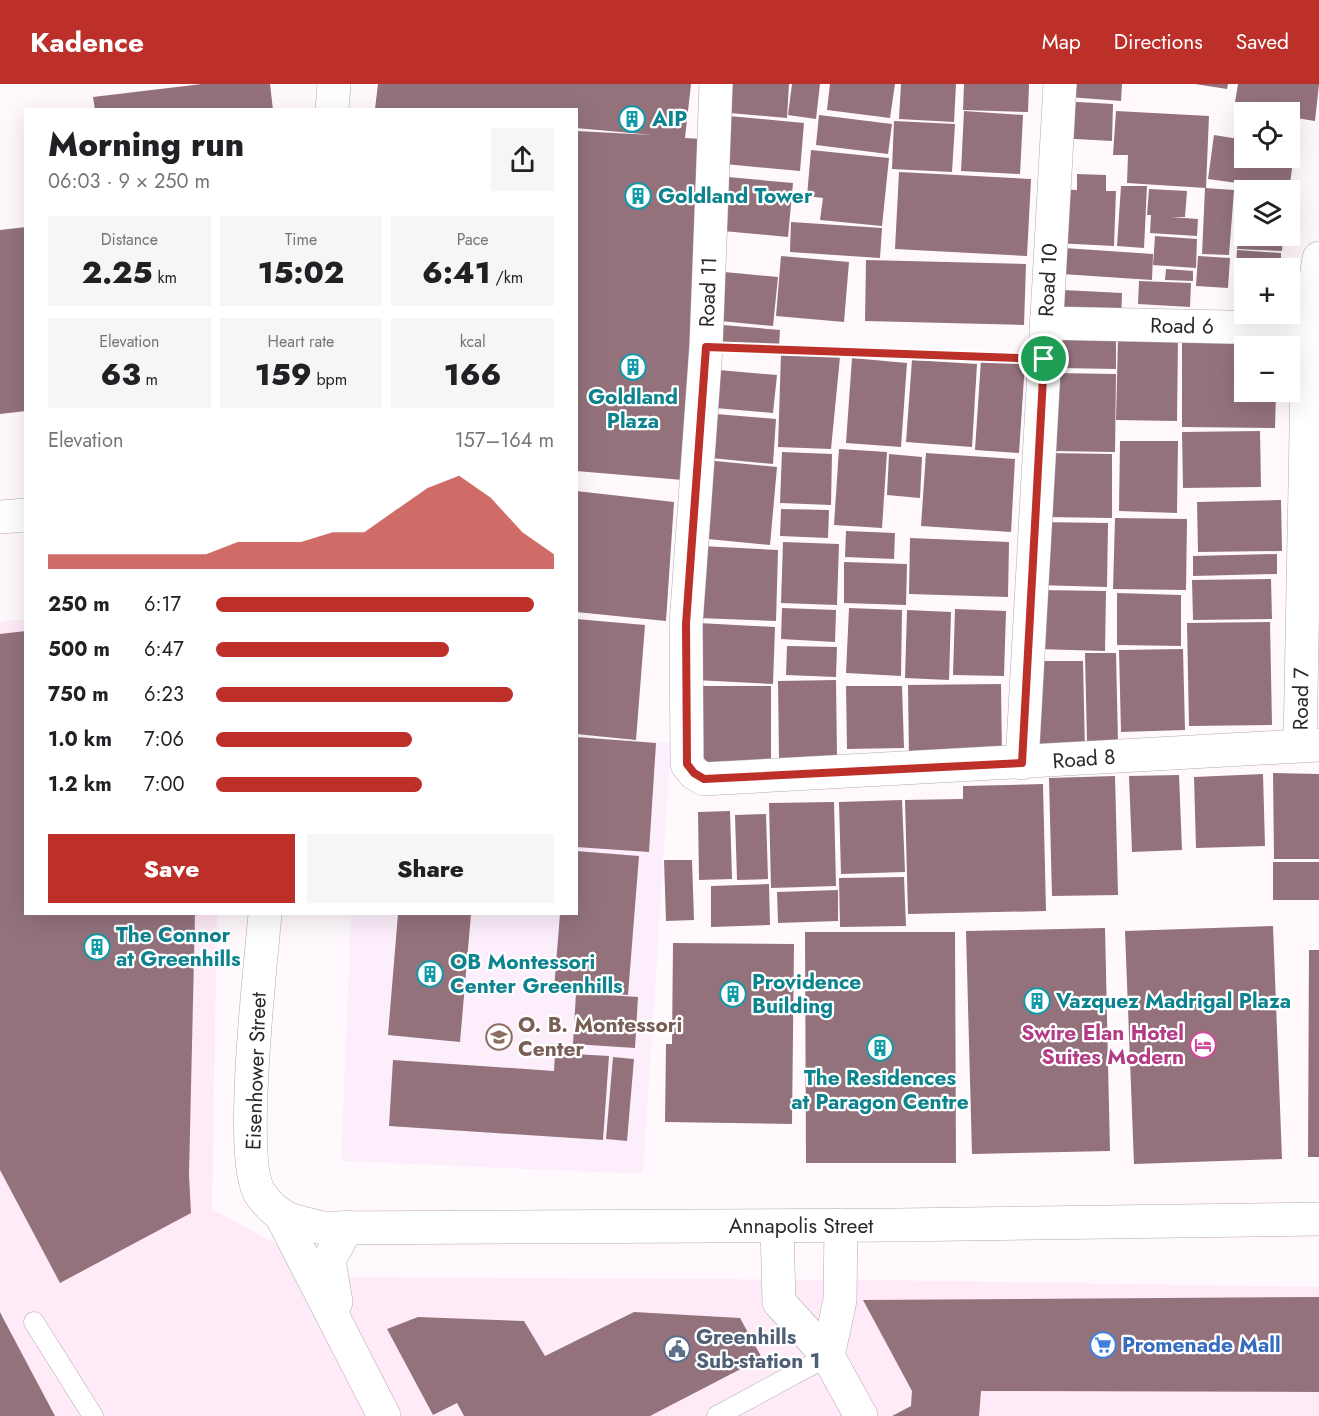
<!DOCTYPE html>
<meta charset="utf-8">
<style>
:root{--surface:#fff;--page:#f6f6f6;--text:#202124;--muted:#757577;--accent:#bd2f29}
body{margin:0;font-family:Jost,sans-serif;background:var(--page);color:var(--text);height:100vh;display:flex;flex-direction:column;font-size:22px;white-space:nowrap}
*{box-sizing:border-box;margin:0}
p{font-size:20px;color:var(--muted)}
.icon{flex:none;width:33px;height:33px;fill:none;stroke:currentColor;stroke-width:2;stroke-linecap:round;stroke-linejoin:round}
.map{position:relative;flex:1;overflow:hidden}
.sheet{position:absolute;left:24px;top:24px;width:554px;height:807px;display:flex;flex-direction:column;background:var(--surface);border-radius:0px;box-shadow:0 6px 24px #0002}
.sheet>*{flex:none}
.tools{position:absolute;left:1234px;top:18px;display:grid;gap:12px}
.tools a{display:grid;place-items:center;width:66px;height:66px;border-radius:0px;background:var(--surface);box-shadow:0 6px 24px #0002;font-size:30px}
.pin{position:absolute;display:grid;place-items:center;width:51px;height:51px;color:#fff;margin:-26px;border:3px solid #fff;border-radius:50%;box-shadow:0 2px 6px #0007}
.round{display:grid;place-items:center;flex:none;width:63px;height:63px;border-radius:0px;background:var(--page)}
.headline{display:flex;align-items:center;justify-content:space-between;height:102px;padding:0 24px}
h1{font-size:33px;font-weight:800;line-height:45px}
.metrics{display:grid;grid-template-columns:repeat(3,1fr);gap:9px;height:102px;padding:6px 24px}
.metrics div{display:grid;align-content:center;border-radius:0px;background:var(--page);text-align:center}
.metrics b{font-size:30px;font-weight:800}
.metrics small{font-size:16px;font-weight:400}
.metrics p{font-size:16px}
.chart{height:168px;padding:12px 24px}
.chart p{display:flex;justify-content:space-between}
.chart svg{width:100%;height:108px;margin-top:6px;fill:var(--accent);opacity:.7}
.primary-button{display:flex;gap:12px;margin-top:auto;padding:12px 24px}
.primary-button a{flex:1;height:69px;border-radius:0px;background:var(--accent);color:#fff;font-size:24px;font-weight:800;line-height:69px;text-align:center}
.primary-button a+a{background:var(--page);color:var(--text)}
ul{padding:0 24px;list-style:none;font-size:20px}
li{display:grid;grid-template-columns:96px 72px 1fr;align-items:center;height:45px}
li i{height:15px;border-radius:8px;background:var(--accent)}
header{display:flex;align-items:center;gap:36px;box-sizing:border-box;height:84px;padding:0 30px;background:var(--accent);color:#fff}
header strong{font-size:28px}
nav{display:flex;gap:33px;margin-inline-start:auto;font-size:21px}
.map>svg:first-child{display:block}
</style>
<header>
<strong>Kadence</strong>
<nav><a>Map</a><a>Directions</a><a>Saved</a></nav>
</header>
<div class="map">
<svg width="1319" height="1332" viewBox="0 0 1319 1332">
<rect width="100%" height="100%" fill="#fff9fe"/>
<path fill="#ffeaf8" d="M 25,535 L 26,830 L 217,830 L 212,1125 L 337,1193 L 876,1196 L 1319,1203 L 1319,1332 L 0,1332 L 0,538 Z"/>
<path fill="#fceffb" d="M 576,652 L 671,659 L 643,1090 L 341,1077 L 351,830 L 576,830 Z"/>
<g fill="#93727c">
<path d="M 202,0 L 270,0 L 273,26 L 95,26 L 93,13 Z"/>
<path d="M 378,0 L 691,0 L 685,54 L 702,55 L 683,396 L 576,387 L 576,47 L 653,51 L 576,44 L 576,26 L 375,25 Z"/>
<path d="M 721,0 L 789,0 L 787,34 L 718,28 Z"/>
<path d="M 792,0 L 820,0 L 816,35 L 788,31 Z"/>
<path d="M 830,0 L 895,0 L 890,34 L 827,26 Z"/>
<path d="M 901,0 L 956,0 L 954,38 L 899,35 Z"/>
<path d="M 964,0 L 1029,0 L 1028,28 L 963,26 Z"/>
<path d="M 1068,0 L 1122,0 L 1121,17 L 1068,13 Z"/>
<path d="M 1195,0 L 1228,0 L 1227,5 Z"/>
<path d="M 1238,0 L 1319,0 L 1315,37 L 1290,33 L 1290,28 L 1262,28 L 1234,24 Z"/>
<path d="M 1060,17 L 1113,20 L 1112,57 L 1057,54 Z"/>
<path d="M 964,27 L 1023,31 L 1020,90 L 961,87 Z"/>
<path d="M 1116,27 L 1209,32 L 1206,104 L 1127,99 L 1128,71 L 1113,71 Z"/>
<path d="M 718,31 L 804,39 L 800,87 L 714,79 Z"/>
<path d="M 819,31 L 892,40 L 888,70 L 816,61 Z"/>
<path d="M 894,37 L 955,40 L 952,88 L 892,85 Z"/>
<path d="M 1214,51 L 1245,56 L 1245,74 L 1290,74 L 1290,63 L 1295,64 L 1289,106 L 1208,95 Z"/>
<path d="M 811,66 L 889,74 L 882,142 L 820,136 L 823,114 L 807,112 Z"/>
<path d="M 899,88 L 1031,95 L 1027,172 L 895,165 Z"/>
<path d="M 1077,90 L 1106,91 L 1106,107 L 1116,107 L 1114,162 L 1055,159 L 1057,105 L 1077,106 Z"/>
<path d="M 717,92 L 793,99 L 788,153 L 712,146 Z"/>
<path d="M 1121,102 L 1147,102 L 1144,164 L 1117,162 Z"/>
<path d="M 1205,104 L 1234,106 L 1229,171 L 1202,170 Z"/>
<path d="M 1149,105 L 1187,107 L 1185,133 L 1171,133 L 1198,135 L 1197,152 L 1150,149 L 1151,131 L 1147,131 Z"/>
<path d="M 1239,106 L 1245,107 L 1245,136 L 1237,135 Z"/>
<path d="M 1239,137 L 1245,137 L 1245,152 L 1283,152 L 1282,167 L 1237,165 Z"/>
<path d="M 791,138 L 882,144 L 880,174 L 790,168 Z"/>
<path d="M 26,143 L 26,327 L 0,330 L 0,146 Z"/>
<path d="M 1155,152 L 1197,155 L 1196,184 L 1153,181 Z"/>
<path d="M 1064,164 L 1153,170 L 1152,196 L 1062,190 Z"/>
<path d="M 1237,166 L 1281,169 L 1281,184 L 1245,184 L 1245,202 L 1235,201 Z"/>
<path d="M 781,172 L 849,178 L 844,238 L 776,232 Z"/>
<path d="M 1198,172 L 1230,174 L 1228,204 L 1196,202 Z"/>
<path d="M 866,176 L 1026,180 L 1024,241 L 865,237 Z"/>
<path d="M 1166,185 L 1193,187 L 1193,197 L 1165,196 Z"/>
<path d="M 714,187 L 778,193 L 773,242 L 710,236 Z"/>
<path d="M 1139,197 L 1191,199 L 1190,223 L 1138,220 Z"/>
<path d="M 1063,206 L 1122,209 L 1121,237 L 1061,233 Z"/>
<path d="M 711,240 L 780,246 L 779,264 L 710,257 Z"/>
<path d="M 1118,253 L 1178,254 L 1177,337 L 1116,336 Z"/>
<path d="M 1062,255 L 1116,256 L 1116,285 L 1061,284 Z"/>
<path d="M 1182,259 L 1276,259 L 1276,262 L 1245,262 L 1245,308 L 1276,308 L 1275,344 L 1182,343 Z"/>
<path d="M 781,270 L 840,273 L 831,365 L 778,363 Z"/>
<path d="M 852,274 L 907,279 L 901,363 L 846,359 Z"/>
<path d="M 912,276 L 977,280 L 972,363 L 906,358 Z"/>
<path d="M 981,276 L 1025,279 L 1019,369 L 975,366 Z"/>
<path d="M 707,285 L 777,291 L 773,329 L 704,323 Z"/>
<path d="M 1053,289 L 1116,290 L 1115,368 L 1052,367 Z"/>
<path d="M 704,329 L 776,335 L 773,380 L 701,373 Z"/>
<path d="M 1260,347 L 1261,403 L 1183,404 L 1182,348 Z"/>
<path d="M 1120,357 L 1178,357 L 1177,429 L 1119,427 Z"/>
<path d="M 839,365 L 887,368 L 882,444 L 834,441 Z"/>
<path d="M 782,368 L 832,370 L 831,421 L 780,419 Z"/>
<path d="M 926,369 L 1015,375 L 1011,448 L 921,442 Z"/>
<path d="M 1046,369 L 1112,370 L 1112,434 L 1045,433 Z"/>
<path d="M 889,370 L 922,373 L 920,414 L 887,411 Z"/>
<path d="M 705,376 L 777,383 L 770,461 L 698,454 Z"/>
<path d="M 576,407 L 674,418 L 666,537 L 576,528 Z"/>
<path d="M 1281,416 L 1282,467 L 1198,468 L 1197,418 Z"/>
<path d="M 781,425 L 829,426 L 828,454 L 780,452 Z"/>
<path d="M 1115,434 L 1187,435 L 1186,506 L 1113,505 Z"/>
<path d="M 1038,438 L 1108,439 L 1107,503 L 1037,501 Z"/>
<path d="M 846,447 L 895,449 L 894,475 L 845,473 Z"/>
<path d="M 910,454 L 1009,458 L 1008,513 L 909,510 Z"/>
<path d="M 783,458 L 839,460 L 837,521 L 781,519 Z"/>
<path d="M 701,462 L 778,466 L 776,537 L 698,534 Z"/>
<path d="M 1277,470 L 1277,490 L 1193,492 L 1193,472 Z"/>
<path d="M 844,478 L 907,480 L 906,521 L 844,519 Z"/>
<path d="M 1271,495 L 1272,535 L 1193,536 L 1192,496 Z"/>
<path d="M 1038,506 L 1106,507 L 1105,567 L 1037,565 Z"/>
<path d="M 1117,509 L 1181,511 L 1181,562 L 1117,561 Z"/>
<path d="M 782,524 L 836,526 L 835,558 L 781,555 Z"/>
<path d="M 849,524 L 902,526 L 901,592 L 846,589 Z"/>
<path d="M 955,525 L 1006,527 L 1004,592 L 953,591 Z"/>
<path d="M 907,526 L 951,528 L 949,596 L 905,594 Z"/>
<path d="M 576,535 L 645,541 L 636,656 L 576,650 Z"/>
<path d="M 1270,538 L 1272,641 L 1189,642 L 1187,539 Z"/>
<path d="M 698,539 L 775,543 L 773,600 L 695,596 Z"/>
<path d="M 26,547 L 26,830 L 195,830 L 189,1091 L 191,1129 L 60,1199 L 0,1086 L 0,550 Z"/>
<path d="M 787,562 L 837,563 L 836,593 L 786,591 Z"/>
<path d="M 1183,565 L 1185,646 L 1121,648 L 1119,566 Z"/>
<path d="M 1085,569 L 1116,569 L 1118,658 L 1087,658 Z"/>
<path d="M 1036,577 L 1083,577 L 1085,667 L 1038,668 Z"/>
<path d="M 836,596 L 837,673 L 779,674 L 778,597 Z"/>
<path d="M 1001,600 L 1002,675 L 909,677 L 908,601 Z"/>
<rect x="695" y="602" width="76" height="78"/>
<path d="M 846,602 L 902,602 L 904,664 L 847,665 Z"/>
<path d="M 576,653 L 656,659 L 649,768 L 576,763 Z"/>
<path d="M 1273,689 L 1319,690 L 1319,775 L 1274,775 Z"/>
<path d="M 1263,690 L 1265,762 L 1196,764 L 1194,693 Z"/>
<path d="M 1179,691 L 1182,766 L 1132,768 L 1129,692 Z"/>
<path d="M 1115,692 L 1118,811 L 1052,812 L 1049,694 Z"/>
<path d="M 1043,700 L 1046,827 L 908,830 L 905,716 L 963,715 L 963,702 Z"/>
<path d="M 902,716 L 905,788 L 841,790 L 839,718 Z"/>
<path d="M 834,718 L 836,802 L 771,804 L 769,719 Z"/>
<path d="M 730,727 L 732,795 L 699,796 L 698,728 Z"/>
<path d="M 766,730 L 768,795 L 737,796 L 735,731 Z"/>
<path d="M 576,767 L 639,772 L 628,911 L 554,905 L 560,830 L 576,830 Z"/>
<path d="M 664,776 L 692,776 L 694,836 L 666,837 Z"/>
<rect x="1273" y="778" width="46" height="38"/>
<path d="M 904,793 L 906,842 L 840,843 L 839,794 Z"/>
<path d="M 769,800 L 770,841 L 711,843 L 711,802 Z"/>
<path d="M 838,806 L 838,837 L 778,839 L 777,808 Z"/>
<path d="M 398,830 L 471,830 L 460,958 L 388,951 Z"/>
<path d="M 1273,842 L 1282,1075 L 1134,1080 L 1125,847 Z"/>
<path d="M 1105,844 L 1110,1067 L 972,1070 L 966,847 Z"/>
<path d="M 805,848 L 955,848 L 956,1079 L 806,1079 Z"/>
<path d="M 673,859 L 794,860 L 792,1040 L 665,1038 L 666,960 L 672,960 Z"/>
<path d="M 1309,866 L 1319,866 L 1319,1073 L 1308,1073 Z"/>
<path d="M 576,909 L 638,913 L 635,964 L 573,960 Z"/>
<path d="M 555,969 L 609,972 L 603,1056 L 389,1042 L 393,976 L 554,987 Z"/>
<path d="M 613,973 L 634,975 L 627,1057 L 606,1055 Z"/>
<path d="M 1319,1213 L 1319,1308 L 981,1307 L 979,1332 L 892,1332 L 911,1322 L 912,1307 L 863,1216 Z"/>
<path d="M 0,1228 L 3,1234 L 55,1332 L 0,1332 Z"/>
<path d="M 634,1228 L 740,1234 L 762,1274 L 650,1332 L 464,1332 L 457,1319 L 433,1331 L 387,1245 L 418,1233 L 524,1237 L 545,1272 Z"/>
</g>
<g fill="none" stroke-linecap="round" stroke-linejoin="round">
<g stroke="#b0aab0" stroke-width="21">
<g id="service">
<path d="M 34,1238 L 93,1332"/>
<path d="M 717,1332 L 828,1272"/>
</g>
</g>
<g stroke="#b0aab0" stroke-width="34">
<g id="minor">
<path d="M 716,0 L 706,263 L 686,540 L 687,680 L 694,689 L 704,695 L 1319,661"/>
<path d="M 332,26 L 334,0"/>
<path d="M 1046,239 L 1319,245"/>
<path d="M 1300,661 L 1308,245 L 1319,174"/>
<path d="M 1022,679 L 1060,0"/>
<path d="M 283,1135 L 384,1332"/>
<path d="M 777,1142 L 779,1218 L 828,1272 L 861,1332"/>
<path d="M 336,1218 L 329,1176 L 347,1143"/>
<path d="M 828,1272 L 840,1216 L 841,1141"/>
</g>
</g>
<g stroke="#b0aab0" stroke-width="34">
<g id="tertiary">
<path d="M 0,433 L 26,431"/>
<path d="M 265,830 C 261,878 237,1079 261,1111 C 280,1137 294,1137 323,1144 L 898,1141 L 1319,1135"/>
</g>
</g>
<path stroke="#a19ca0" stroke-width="4" stroke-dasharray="4.5 3" stroke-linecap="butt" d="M 742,264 L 1007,274"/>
<use href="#service" stroke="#fff" stroke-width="20"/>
<use href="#minor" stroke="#fff" stroke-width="33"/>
<use href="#tertiary" stroke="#fff" stroke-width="33"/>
</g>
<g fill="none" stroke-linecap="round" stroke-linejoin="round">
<g stroke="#fff" stroke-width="12">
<path id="route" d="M 706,263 L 1044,275 L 1022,679 L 704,695 L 694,689 L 687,680 L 686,540 Z"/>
</g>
<use href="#route" stroke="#bd2f29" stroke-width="8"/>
</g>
<defs>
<g id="building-ring" transform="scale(1.35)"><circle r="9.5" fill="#fff" stroke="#0f9aa8" stroke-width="1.5"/><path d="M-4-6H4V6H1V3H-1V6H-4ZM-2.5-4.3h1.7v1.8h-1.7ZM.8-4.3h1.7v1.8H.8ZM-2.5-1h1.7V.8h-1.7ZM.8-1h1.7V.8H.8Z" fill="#0f9aa8"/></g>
<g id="school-ring" transform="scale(1.35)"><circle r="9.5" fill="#fff" stroke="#8d6e63" stroke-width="1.5"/><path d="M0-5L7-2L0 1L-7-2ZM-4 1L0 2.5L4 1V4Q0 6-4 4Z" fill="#8d6e63"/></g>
<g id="hotel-ring" transform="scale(1.35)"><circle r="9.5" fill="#fff" stroke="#d1479c" stroke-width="1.5"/><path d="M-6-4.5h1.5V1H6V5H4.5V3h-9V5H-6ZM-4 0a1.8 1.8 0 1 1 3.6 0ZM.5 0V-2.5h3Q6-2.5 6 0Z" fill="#d1479c"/></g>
<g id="supermarket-ring" transform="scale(1.35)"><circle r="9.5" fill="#fff" stroke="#3f7fe0" stroke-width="1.5"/><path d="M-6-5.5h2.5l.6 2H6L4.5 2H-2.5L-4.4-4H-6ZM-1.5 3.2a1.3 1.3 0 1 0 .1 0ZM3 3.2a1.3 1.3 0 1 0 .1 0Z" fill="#3f7fe0"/></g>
<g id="civic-ring" transform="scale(1.35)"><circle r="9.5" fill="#fff" stroke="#5c6f8a" stroke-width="1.5"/><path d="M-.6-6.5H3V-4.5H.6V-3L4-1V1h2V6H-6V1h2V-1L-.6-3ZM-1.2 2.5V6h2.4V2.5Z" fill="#5c6f8a"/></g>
</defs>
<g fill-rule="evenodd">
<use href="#building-ring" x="632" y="35"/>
<use href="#building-ring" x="638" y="112"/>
<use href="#building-ring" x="633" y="283"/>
<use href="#building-ring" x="97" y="863"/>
<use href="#building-ring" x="430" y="890"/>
<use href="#building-ring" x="733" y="910"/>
<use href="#building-ring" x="1037" y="917"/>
<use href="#school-ring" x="499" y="953"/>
<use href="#hotel-ring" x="1203" y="961"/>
<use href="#building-ring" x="880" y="964"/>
<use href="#supermarket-ring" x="1103" y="1261"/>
<use href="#civic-ring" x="677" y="1265"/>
</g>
<g text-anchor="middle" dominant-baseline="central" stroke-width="4.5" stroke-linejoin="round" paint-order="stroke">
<g font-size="21" font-weight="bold" fill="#0d838f" stroke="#fff" text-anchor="start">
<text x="652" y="35">AIP</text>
<text x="658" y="112">Goldland Tower</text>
<text x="633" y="313" text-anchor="middle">Goldland<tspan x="633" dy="24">Plaza</tspan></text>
<text x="116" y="851">The Connor<tspan x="116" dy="24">at Greenhills</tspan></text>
<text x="450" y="878">OB Montessori<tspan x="450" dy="24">Center Greenhills</tspan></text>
<text x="752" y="898">Providence<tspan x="752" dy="24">Building</tspan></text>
<text x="1056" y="917">Vazquez Madrigal Plaza</text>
<text x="880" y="994" text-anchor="middle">The Residences<tspan x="880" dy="24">at Paragon Centre</tspan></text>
</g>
<g font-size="21" fill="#2a282a" stroke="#fff">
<text transform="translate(1048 196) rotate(-87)">Road 10</text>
<text transform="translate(708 208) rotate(-88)">Road 11</text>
<text transform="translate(1182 242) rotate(1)">Road 6</text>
<text transform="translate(1301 615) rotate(-89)">Road 7</text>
<text transform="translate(1084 675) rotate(-4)">Road 8</text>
<text transform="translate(256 987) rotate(-88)">Eisenhower Street</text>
<text x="801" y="1142">Annapolis Street</text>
</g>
<g font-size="21" font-weight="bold" fill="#785e54" stroke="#fff" text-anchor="start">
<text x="518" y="941">O. B. Montessori<tspan x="518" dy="24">Center</tspan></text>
</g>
<g font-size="21" font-weight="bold" fill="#b23c85" stroke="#fff" text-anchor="end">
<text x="1184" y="949">Swire Elan Hotel<tspan x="1184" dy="24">Suites Modern</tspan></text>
</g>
<g font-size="21" font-weight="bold" fill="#4e5e75" stroke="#fff" text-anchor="start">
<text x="696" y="1253">Greenhills<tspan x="696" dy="24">Sub-station 1</tspan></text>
</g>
<g font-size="21" font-weight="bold" fill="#366cbe" stroke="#fff" text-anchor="start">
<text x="1122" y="1261">Promenade Mall</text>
</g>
</g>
</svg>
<div class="tools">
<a><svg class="icon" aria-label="locate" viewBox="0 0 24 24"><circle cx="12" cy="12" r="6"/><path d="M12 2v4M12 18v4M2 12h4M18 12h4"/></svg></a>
<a><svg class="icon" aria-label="layers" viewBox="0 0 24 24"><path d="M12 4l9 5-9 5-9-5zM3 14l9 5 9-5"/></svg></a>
<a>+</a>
<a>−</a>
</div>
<div class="pin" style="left:1044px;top:275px;background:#1e9e55"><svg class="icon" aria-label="arrive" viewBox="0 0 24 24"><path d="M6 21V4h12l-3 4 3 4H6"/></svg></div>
<section class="sheet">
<div class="headline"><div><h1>Morning run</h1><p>06:03 · 9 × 250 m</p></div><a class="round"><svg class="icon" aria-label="share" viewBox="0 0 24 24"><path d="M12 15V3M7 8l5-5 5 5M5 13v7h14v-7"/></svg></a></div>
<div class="metrics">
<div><p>Distance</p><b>2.25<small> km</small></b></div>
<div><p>Time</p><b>15:02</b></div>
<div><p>Pace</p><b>6:41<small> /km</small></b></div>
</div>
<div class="metrics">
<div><p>Elevation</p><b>63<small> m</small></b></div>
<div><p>Heart rate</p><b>159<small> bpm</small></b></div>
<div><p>kcal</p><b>166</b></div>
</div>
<div class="chart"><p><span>Elevation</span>157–164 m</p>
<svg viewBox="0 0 160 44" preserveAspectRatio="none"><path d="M0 44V38L10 38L20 38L30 38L40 38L50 38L60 33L70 33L80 33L90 29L100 29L110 20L120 11L130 6L140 15L150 29L160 38V44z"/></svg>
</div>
<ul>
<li><b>250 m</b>6:17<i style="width:94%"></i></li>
<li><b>500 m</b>6:47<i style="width:69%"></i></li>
<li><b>750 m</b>6:23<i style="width:88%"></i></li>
<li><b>1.0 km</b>7:06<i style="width:58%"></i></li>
<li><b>1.2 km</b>7:00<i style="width:61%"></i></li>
</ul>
<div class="primary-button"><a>Save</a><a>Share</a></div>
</section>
</div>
